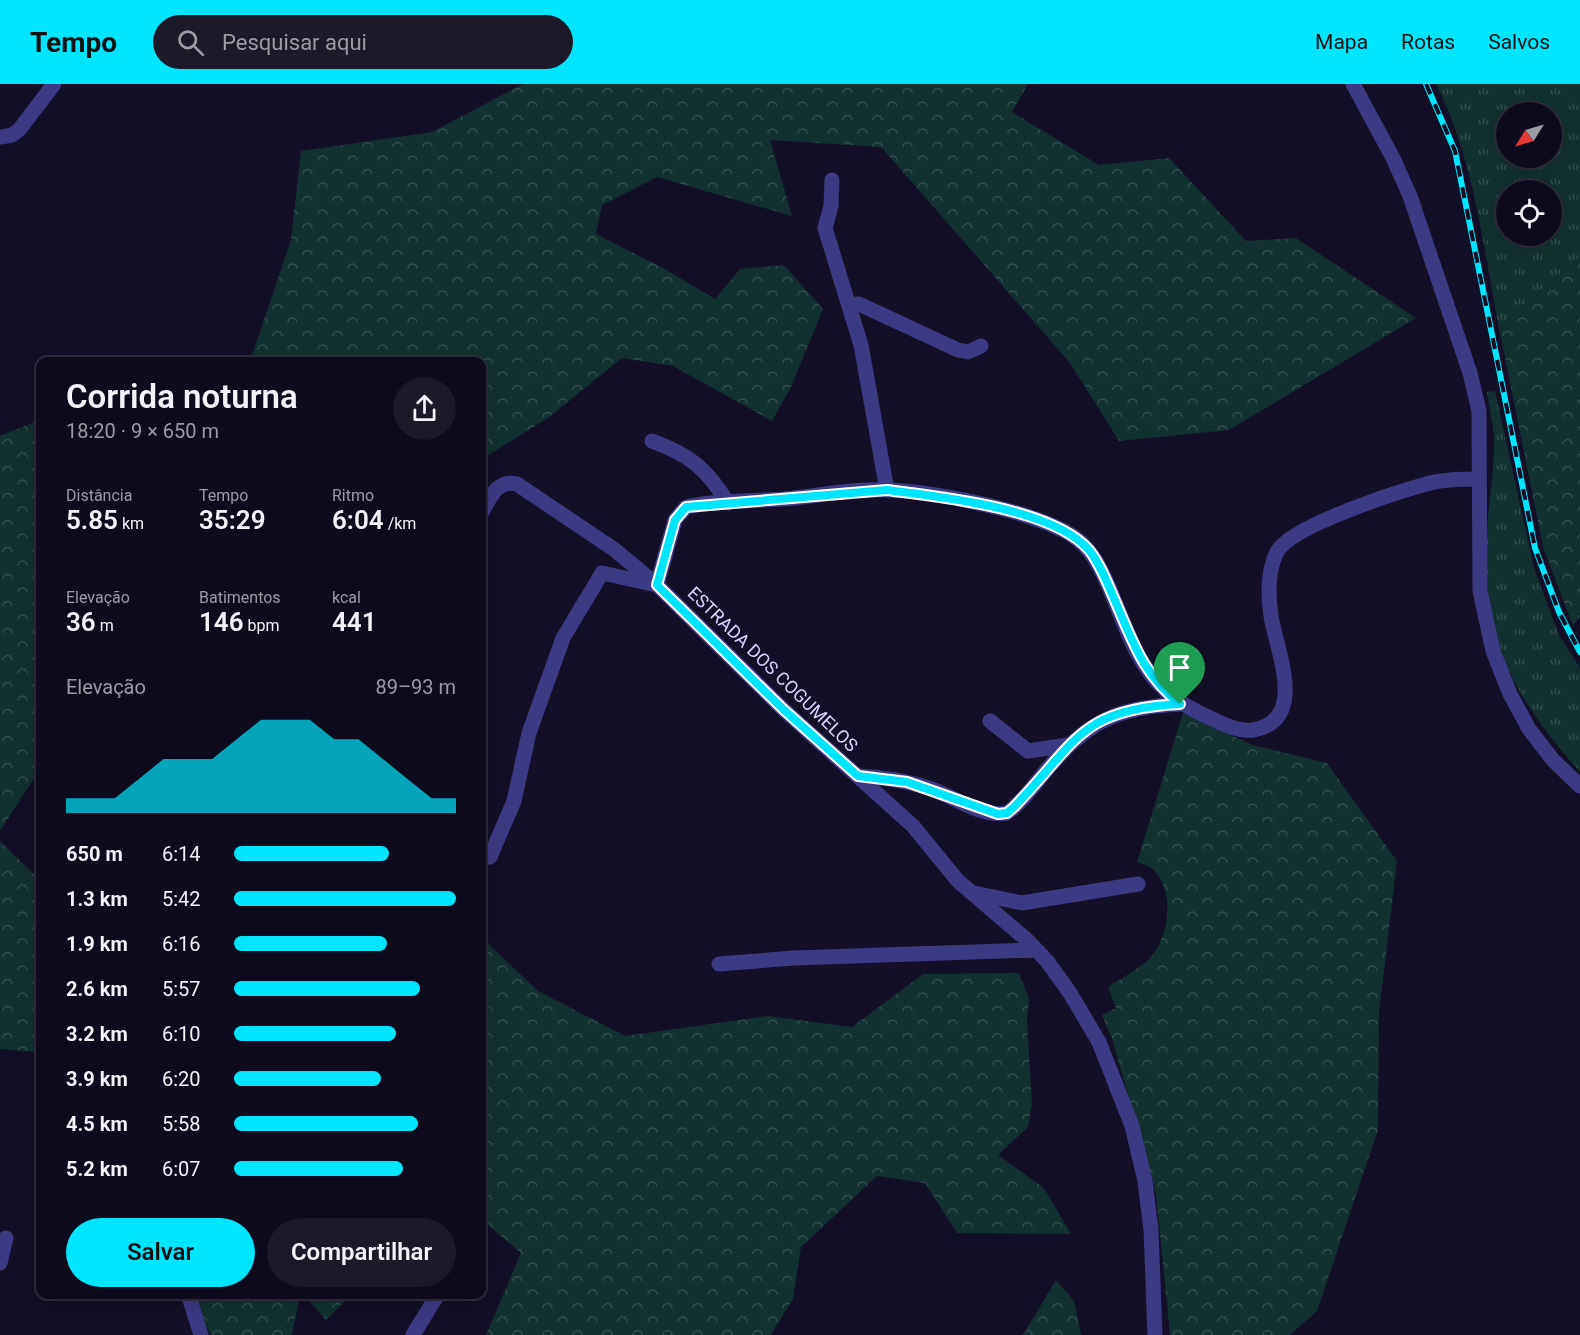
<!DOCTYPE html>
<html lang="pt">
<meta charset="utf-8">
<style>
:root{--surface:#0e0b1c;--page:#1c1929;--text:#f1f3f6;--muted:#9b9ba3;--line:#2e2b3b;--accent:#00e5ff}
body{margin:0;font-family:Roboto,sans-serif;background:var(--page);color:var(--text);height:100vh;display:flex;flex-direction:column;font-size:22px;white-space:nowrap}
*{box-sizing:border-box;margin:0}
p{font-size:20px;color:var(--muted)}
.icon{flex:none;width:33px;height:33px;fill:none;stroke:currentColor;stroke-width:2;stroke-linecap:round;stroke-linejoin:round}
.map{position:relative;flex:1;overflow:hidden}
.sheet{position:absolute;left:36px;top:273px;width:450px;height:942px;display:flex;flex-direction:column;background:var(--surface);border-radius:12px;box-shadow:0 6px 24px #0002,0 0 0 2px var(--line)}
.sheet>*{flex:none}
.needle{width:39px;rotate:233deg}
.controls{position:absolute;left:1496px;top:18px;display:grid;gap:12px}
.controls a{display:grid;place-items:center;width:66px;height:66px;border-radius:50%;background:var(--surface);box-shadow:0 6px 24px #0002,0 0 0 2px var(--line);font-size:30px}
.pin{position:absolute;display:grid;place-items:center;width:51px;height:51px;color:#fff;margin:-62px -26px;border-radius:50% 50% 50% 0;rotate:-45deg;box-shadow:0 0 6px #0007}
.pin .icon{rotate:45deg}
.round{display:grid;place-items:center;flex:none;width:63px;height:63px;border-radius:32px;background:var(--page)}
.head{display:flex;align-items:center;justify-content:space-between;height:102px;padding:0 30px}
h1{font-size:33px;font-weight:600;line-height:45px}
.stats{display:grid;grid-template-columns:repeat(3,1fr);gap:9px;height:102px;padding:6px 30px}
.stats div{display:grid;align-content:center}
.stats b{font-size:26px;font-weight:600}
.stats small{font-size:16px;font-weight:400}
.stats p{font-size:16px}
.chart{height:168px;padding:12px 30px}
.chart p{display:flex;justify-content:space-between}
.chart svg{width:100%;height:108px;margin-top:6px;fill:var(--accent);opacity:.7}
.cta{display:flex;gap:12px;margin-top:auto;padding:12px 30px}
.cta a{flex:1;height:69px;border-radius:36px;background:var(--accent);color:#111;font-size:24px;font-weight:600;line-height:69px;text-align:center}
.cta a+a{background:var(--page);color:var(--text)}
ul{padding:0 30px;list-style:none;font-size:20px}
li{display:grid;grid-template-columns:96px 72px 1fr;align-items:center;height:45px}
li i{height:15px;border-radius:8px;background:var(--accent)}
header{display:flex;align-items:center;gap:36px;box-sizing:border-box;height:84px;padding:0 30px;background:var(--accent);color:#111}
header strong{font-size:28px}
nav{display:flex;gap:33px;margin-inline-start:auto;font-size:21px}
.search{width:420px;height:54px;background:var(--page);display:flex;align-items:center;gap:15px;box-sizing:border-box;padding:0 21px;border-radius:33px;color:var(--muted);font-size:22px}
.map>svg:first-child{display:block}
</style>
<header>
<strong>Tempo</strong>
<div class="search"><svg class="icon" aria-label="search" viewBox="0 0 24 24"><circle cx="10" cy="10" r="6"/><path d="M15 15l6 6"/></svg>Pesquisar aqui</div>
<nav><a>Mapa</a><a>Rotas</a><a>Salvos</a></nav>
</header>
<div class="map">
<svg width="1580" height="1251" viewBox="0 0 1580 1251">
<defs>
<pattern id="grass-tufts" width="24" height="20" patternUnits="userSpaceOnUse" patternTransform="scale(1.5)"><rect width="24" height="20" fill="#12302f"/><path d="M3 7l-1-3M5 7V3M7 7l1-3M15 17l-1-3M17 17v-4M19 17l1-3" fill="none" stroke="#344d4e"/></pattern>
<pattern id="forest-crowns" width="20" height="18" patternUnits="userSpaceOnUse" patternTransform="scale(1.5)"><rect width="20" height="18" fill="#12302f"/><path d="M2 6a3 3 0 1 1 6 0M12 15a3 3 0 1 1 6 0" fill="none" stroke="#344d4e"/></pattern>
</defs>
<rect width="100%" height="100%" fill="#130f26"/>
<g fill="url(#grass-tufts)" fill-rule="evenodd">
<path d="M 1436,0 L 1580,0 L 1580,173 L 1499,244 C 1483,162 1474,75 1436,0 ZM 1506,28 L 1551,28 L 1551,74 L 1506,74 ZM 1506,106 L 1551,106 L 1551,152 L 1506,152 Z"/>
<path d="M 1495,307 L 1534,484 L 1559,551 L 1580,584 L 1580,688 C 1512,610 1481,556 1487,450 C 1488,418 1495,385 1494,354 C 1493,339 1489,323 1487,308 Z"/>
</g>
<g fill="url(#forest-crowns)">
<path d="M 523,0 L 1028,0 L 1012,28 L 1099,81 L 1169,74 L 1246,157 L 1296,154 L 1416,234 L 1229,346 L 1119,357 L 1070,279 L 881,63 L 770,56 L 792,132 L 657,93 L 602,121 L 596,150 L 665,185 L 715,215 L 740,185 L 784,181 L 823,225 L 791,303 L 772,337 L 673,282 L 622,274 L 548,334 L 482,375 L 482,278 L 250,277 L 291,156 L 301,67 L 432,48 Z"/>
<path d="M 1580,173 L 1580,532 L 1573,542 L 1543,463 L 1499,244 Z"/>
<path d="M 40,336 L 40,685 L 0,747 L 0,352 Z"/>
<path d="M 1183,629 L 1253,661 L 1327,679 L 1397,777 L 1379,929 L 1378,1046 L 1317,1227 L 1290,1251 L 1170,1251 L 1156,1110 L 1112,955 L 1102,931 L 1116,924 L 1108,903 C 1120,895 1135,887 1147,877 C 1169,856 1176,810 1154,786 C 1150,782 1142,780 1137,778 Z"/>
<path d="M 0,757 L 40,796 L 40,968 L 0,965 Z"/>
<path d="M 482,854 L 538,907 L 625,952 L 768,932 L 852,943 L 923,890 L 1019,889 L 1029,915 L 1027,938 L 1032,1020 L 1028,1043 L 998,1071 L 1044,1104 L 1071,1150 L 957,1149 L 925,1099 L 877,1092 L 801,1163 L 793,1215 L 771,1251 L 486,1251 L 521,1169 L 482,1136 Z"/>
<path d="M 1056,1196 L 1074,1217 L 1081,1251 L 1023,1251 Z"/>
<path d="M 190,1211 L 300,1211 L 292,1251 L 211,1251 Z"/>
<path d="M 304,1211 L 351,1211 L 326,1236 Z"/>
</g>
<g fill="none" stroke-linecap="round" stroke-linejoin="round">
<g stroke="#3d3a85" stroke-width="15">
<path d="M 1353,0 L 1393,74 L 1410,112 L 1470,289 L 1479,327 L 1480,507 L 1493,567 L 1510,610 L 1529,645 L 1553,676 L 1580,702"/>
<path d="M 0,53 L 12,51 L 19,46 L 54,0"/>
<path d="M 832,96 L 831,122 L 825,144 L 861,261 L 887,406"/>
<path d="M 849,221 L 859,220 L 958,266 L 968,268 L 981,262"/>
<path d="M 652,357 C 690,371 706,384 728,419"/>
<path d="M 482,428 C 490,414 497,395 517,400 L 615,466 L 657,501 L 783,625 L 913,742 L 958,797 L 1027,856 L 1047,877 L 1070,909 L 1099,958 L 1132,1042 L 1145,1097 L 1151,1146 L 1155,1251"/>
<path d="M 990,637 L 1028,667 L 1068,661"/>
<path d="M 858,692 C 884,693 908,697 932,705 C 955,714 981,733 1007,729 C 1023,717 1035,700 1048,684 C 1088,637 1118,623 1180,620"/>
<path d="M 490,773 L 514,717 L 529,649 L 563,554 L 602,489 L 657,501 L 675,436 L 686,423 C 717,416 752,417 784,415 C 818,412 854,404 888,406 C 936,408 1034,427 1073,452 C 1091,464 1100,483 1108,501 C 1134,561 1141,603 1206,632 C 1219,638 1237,648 1253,646 C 1309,636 1276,566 1271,532 C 1268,511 1267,487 1277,468 C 1290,442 1400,407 1430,399 C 1446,395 1463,395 1479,395"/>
<path d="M 974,809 L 1022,819 L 1138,800"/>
<path d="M 719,880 L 794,874 L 1036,866"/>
<path d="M 0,1179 L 6,1154"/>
<path d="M 188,1210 L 201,1251"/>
<path d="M 413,1251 L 438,1210"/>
</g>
<g stroke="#00e5ff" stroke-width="6">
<path id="rail" d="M 1426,0 L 1455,67 L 1535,464 L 1559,528 L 1580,568"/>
</g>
<use href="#rail" stroke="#130f26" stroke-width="4" stroke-dasharray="11" stroke-linecap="butt"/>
</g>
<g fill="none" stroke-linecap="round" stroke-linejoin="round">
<g stroke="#fff" stroke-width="12">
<path id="route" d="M 887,406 C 940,413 1053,424 1089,466 C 1101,481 1108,501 1116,519 C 1134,561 1144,591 1180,620 C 1079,625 1077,658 1014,723 L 1007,729 L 998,730 L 907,698 L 858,692 L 783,625 L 657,501 L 675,436 L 686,423 Z"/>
</g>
<use href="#route" stroke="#00e5ff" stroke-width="8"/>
</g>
<g text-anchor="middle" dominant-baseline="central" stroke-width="4.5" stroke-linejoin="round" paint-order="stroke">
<g font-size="18" fill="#d9d4ff" stroke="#130f26">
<text transform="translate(773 585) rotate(44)">ESTRADA DOS COGUMELOS</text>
</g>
</g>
</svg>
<div class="controls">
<a><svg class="needle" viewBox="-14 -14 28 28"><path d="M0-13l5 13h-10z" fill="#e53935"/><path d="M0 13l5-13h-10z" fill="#9b9ba3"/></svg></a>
<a><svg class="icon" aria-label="locate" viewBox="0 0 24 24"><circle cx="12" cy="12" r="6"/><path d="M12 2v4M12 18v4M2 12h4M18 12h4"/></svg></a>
</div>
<div class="pin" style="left:1180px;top:620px;background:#1e9e55"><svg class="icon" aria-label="arrive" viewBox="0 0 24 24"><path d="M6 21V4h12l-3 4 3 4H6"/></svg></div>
<section class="sheet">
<div class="head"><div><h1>Corrida noturna</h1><p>18:20 · 9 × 650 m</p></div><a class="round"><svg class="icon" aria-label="share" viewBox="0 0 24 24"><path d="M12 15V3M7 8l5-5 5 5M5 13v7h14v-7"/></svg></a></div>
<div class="stats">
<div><p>Distância</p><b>5.85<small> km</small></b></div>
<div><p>Tempo</p><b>35:29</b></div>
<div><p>Ritmo</p><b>6:04<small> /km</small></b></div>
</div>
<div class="stats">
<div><p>Elevação</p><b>36<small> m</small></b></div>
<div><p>Batimentos</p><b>146<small> bpm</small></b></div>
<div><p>kcal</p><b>441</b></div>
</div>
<div class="chart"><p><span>Elevação</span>89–93 m</p>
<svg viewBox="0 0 160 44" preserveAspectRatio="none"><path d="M0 44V38L10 38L20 38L30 30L40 22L50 22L60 22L70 14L80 6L90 6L100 6L110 14L120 14L130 22L140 30L150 38L160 38V44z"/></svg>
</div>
<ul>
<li><b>650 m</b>6:14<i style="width:70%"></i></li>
<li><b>1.3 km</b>5:42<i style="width:100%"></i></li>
<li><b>1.9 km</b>6:16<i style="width:69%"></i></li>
<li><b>2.6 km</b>5:57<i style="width:84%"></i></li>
<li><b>3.2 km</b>6:10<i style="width:73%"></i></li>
<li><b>3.9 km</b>6:20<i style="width:66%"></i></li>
<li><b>4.5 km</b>5:58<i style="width:83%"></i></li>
<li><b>5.2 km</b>6:07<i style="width:76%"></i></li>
</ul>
<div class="cta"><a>Salvar</a><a>Compartilhar</a></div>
</section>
</div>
